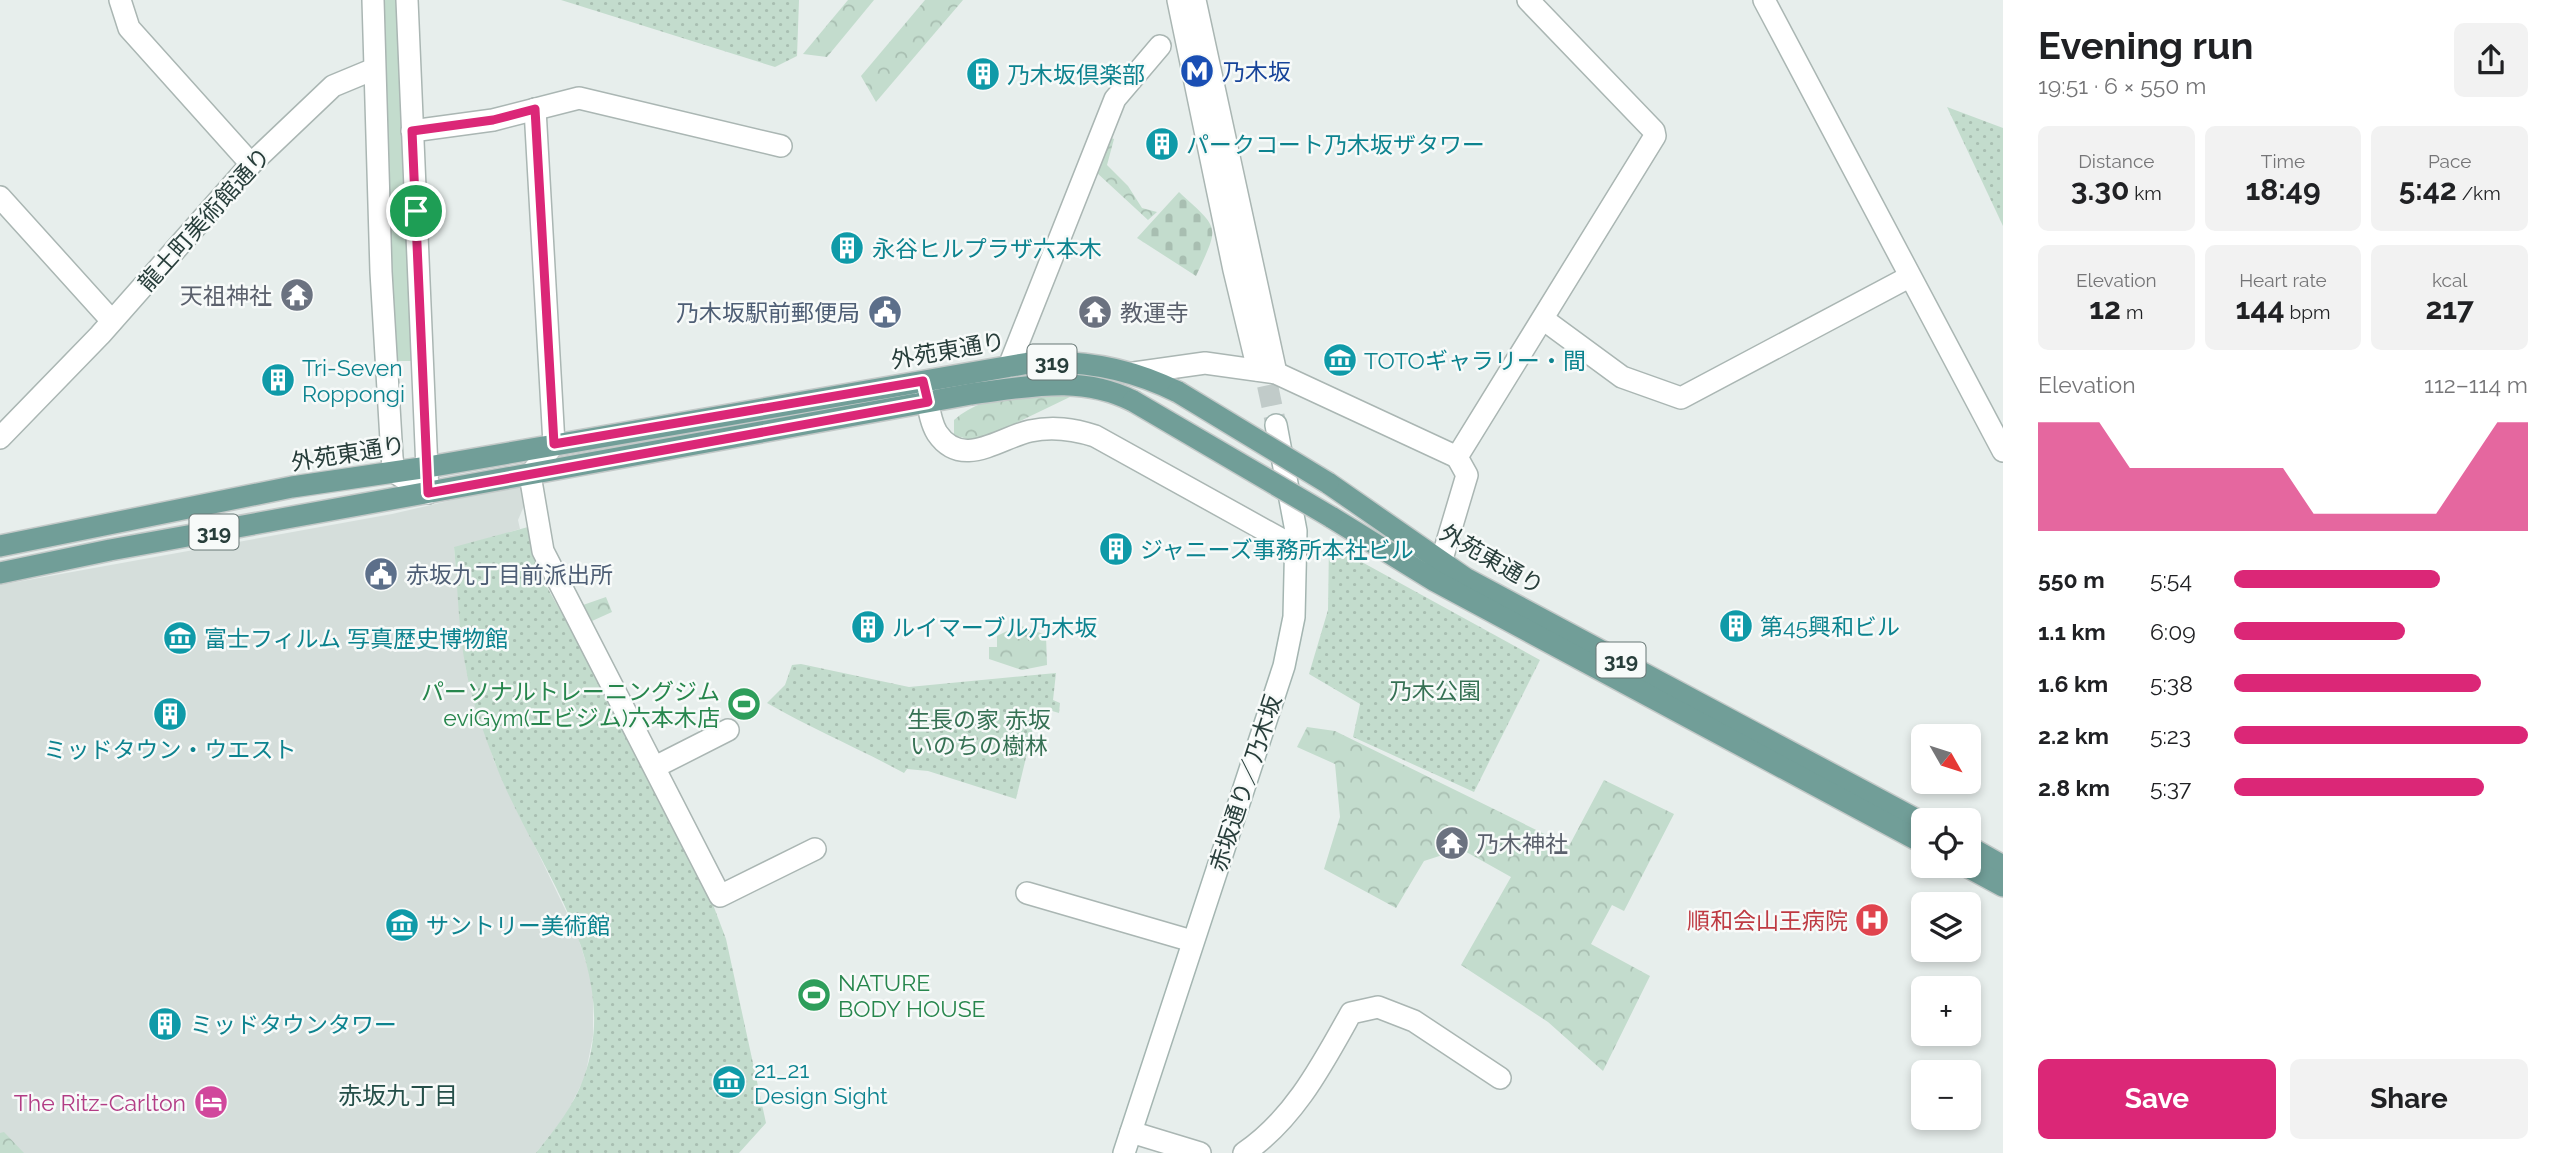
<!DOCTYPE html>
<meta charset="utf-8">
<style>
:root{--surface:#fff;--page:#f2f2f2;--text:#202124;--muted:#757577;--accent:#db2777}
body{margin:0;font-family:Raleway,"Noto Sans JP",sans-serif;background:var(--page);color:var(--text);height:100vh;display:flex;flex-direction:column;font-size:26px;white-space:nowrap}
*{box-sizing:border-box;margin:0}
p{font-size:23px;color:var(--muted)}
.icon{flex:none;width:38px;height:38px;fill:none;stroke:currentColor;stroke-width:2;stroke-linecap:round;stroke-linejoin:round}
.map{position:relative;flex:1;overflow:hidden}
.details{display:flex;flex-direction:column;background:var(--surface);width:560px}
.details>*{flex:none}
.needle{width:46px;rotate:129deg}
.tools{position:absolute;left:1911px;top:724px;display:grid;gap:14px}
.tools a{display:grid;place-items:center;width:70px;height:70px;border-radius:10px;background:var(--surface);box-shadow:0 4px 10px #0003;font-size:35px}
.pin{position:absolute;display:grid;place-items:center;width:60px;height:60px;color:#fff;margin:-30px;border:4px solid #fff;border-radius:50%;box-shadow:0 2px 7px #0007}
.round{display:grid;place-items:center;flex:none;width:74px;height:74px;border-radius:10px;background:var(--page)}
.headline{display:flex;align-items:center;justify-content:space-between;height:119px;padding:0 35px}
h1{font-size:38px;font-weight:700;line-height:52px}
.stats{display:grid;grid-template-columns:repeat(3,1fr);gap:10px;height:119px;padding:7px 35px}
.stats div{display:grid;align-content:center;border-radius:10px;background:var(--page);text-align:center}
.stats b{font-size:30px;font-weight:700}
.stats small{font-size:19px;font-weight:400}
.stats p{font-size:19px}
.chart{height:196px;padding:14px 35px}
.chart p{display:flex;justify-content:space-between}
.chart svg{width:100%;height:126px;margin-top:7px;fill:var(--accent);opacity:.7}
.button{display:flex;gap:14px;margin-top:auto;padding:14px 35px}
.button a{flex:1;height:80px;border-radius:10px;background:var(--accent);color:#fff;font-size:28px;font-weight:700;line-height:80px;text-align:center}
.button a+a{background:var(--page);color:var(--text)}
ul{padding:0 35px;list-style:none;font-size:23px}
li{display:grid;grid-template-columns:112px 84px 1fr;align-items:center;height:52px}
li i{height:18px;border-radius:9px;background:var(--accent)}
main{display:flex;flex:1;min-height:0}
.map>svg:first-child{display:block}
</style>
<main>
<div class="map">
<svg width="2003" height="1153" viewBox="0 0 2003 1153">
<defs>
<pattern id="forest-crowns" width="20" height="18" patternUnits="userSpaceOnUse" patternTransform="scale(1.75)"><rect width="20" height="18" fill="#c3dccd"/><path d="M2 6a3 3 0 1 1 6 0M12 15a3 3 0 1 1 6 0" fill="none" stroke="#a8beb1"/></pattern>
<pattern id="cemetery-stones" width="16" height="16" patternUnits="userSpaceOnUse" patternTransform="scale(1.75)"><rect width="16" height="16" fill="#c3dccd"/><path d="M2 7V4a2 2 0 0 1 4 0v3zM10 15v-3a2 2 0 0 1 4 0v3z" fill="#a8beb1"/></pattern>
<pattern id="park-dots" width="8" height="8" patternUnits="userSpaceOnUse" patternTransform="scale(1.75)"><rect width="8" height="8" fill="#c3dccd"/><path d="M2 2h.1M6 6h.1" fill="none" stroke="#a8beb1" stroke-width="1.8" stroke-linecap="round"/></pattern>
</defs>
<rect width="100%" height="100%" fill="#e7eeec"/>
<path fill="#d5dedb" d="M 522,484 L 530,492 L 518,520 L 520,529 L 454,548 L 466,669 L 494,761 L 577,934 L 593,985 L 593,1036 L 585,1077 L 566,1115 L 536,1153 L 0,1153 L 0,585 L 392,514 Z"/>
<path fill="#c3dccd" d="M 380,0 L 397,0 L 412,361 L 394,361 Z"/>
<g fill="url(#forest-crowns)">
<path d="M 848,0 L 874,0 L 827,57 L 803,54 Z"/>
<path d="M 925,0 L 963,0 L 876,102 L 861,76 Z"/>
<path d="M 1106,136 L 1114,139 L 1107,165 L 1128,186 L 1142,208 L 1157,212 L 1148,220 L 1096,172 Z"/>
<path d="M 1076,390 L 1072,396 L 977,442 L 954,435 L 954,420 C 986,392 1036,392 1076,390 Z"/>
<path d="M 606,597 L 612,612 L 592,621 L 583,605 Z"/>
<path d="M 1019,625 L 1046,635 L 1047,665 L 1022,670 L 989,659 L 989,647 L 997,647 L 997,636 Z"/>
<path d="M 1307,727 L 1335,731 L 1569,846 L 1604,780 L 1674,814 L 1624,911 L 1612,905 L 1591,944 L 1650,976 L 1603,1071 L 1548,1022 L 1461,965 L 1511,877 L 1461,849 L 1424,861 L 1396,908 L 1324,869 L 1340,817 L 1335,764 L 1297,747 Z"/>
<path d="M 4,1132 L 24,1153 L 0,1153 L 0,1133 Z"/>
</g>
<path fill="url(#cemetery-stones)" d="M 1179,192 C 1220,230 1220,224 1196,276 L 1137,238 Z"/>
<g fill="url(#park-dots)">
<path d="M 561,0 L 799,0 L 797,56 L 775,67 Z"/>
<path d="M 1947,107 L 2003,128 L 2003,226 Z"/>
<path d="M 528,527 L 547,587 L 607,694 L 706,886 L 726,939 L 766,1123 L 739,1153 L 536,1153 C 555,1129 574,1106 584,1077 C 625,963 531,861 494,760 C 483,731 471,699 466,669 C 458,629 458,587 454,547 Z"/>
<path d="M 1329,544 L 1540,660 L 1474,792 L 1353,737 L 1360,704 L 1309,674 L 1328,610 Z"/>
<path d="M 801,664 L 909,687 L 1056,673 L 1053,700 L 1060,703 L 1059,713 L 1042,708 L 1037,712 L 1016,799 L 928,771 L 907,769 L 904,773 C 858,748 812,729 767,703 L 785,685 L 792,665 Z"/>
</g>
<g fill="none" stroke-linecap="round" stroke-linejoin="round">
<path stroke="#c1cbc9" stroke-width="21" stroke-dasharray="21 10" stroke-linecap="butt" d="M 1261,355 L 1276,425"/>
<g stroke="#aab6b3" stroke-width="24">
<g id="minor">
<path d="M 120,0 L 129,28 L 251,164"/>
<path d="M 373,0 L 381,272 L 392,457 L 394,472 L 428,493"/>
<path d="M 1178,0 L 1234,270 L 1258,370"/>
<path d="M 1195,0 L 1276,373"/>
<path d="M 1764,0 L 2003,451"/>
<path d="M 535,109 L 554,444 L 530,475 L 543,551 L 720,896 L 815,849"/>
<path d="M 412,131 L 493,120 L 579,98 L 781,146"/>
<path d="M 0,197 L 112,321"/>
<path d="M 1543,319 L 1622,377 L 1681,398 L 1909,277"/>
<path d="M 1009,366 L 1115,99 L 1160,46"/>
<path d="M 0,438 L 100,335 L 251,164 L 333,86 L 374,69"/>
<path d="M 1436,579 L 1467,475 L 1457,457 L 1655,136 L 1654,131 L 1528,0"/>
<path d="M 655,767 L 728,730"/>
<path d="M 1027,893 L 1192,941"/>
<path d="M 1131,1132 L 1200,1153"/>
<path d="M 1244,1153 C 1294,1119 1322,1065 1351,1013 L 1378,1007 L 1414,1021 L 1500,1078"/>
</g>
</g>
<g stroke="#aab6b3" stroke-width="24">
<g id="tertiary">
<path d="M 407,0 L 428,493"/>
<path d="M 1134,373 L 1205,363 L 1276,373 L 1457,457"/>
<path d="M 924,385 C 928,400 929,420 937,433 C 962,470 999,438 1030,431 C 1053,426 1073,429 1095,436 L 1297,548"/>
</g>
</g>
<g stroke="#a4b5b1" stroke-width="24">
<path id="secondary" d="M 1124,1153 L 1284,666 L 1294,617 L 1296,531 L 1276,425"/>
</g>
<g stroke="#c3c9c8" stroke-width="24">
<g id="primary">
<path d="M 1328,483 L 1465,578 L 1923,823"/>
<path d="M 1331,517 L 1435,581 L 1923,843"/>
<path d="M 0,546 L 292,487 L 428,467 L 1029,363 C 1082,359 1130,368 1178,392"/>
<path d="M 0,573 L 110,550 L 971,394 C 1027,387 1080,374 1133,401"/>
<path d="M 1969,847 L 2003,866"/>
<path d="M 1966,866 L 2003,886"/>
</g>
</g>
<use href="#minor" stroke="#fff" stroke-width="21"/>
<use href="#tertiary" stroke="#fff" stroke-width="21"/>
<use href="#secondary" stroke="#fff" stroke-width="21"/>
<use href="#primary" stroke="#719e98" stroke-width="21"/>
<g stroke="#c3c9c8" stroke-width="24" stroke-linecap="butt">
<g id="primary-bridge">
<path d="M 1178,392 L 1328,483"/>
<path d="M 1133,401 L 1331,517"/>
</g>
</g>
<use href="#primary-bridge" stroke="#719e98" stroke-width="21"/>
</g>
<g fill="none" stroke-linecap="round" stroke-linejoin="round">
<g stroke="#fff" stroke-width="14">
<path id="route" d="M 535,109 L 554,444 L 923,381 L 928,402 L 428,493 L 412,131 L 493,120 Z"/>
</g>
<use href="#route" stroke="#db2777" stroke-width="9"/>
</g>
<defs>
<g id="metro-disc" transform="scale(1.75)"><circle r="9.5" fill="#1a4fb4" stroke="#f7faf9"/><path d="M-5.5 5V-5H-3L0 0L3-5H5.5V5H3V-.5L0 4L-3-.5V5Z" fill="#fff"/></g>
<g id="building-disc" transform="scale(1.75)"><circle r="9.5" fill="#0f9aa8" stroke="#f7faf9"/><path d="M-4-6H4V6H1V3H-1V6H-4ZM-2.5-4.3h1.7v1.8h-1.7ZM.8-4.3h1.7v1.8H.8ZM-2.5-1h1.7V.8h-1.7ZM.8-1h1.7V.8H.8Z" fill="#fff"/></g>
<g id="temple-disc" transform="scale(1.75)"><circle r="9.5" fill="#6b7280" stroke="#f7faf9"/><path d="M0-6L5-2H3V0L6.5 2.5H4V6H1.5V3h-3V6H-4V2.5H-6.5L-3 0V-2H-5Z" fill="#fff"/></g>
<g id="civic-disc" transform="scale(1.75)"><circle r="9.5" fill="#5c6f8a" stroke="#f7faf9"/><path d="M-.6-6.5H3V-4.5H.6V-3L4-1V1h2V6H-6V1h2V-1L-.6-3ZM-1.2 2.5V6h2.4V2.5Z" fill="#fff"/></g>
<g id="museum-disc" transform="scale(1.75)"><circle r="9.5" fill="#0f9aa8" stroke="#f7faf9"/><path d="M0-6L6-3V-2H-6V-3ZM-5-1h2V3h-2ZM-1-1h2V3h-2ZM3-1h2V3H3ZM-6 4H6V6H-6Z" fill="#fff"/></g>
<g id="stadium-disc" transform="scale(1.75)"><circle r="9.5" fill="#2e9e5b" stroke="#f7faf9"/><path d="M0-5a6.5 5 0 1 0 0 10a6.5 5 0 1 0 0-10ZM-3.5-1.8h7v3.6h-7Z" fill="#fff"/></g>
<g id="hospital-disc" transform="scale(1.75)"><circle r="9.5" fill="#e0444e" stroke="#f7faf9"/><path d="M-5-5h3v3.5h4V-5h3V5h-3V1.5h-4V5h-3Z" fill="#fff"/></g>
<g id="hotel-disc" transform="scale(1.75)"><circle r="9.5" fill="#d1479c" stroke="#f7faf9"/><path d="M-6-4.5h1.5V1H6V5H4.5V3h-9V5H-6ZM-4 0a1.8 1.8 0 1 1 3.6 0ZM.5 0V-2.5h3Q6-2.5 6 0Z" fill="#fff"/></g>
</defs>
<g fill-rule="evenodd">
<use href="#metro-disc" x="1197" y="71"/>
<use href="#building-disc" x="983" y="74"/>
<use href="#building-disc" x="1162" y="144"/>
<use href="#building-disc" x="847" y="248"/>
<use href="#temple-disc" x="297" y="295"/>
<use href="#civic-disc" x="885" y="312"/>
<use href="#temple-disc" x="1095" y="312"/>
<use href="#museum-disc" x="1340" y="360"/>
<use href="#building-disc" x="278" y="380"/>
<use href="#building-disc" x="1116" y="549"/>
<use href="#civic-disc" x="381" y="574"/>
<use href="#building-disc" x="1736" y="626"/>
<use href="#building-disc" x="868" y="627"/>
<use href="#museum-disc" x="180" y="638"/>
<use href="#stadium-disc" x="744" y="704"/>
<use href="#building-disc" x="170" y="714"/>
<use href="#temple-disc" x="1452" y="843"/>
<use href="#hospital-disc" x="1872" y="920"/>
<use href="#museum-disc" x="402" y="925"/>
<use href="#stadium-disc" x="814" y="995"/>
<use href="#building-disc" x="165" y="1024"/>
<use href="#museum-disc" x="729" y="1082"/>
<use href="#hotel-disc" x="211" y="1102"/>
</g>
<g text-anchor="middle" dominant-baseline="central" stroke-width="5" stroke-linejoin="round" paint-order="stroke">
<g fill="#f7faf9" stroke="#667674" stroke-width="2">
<rect x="1027.5" y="344.5" width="49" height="35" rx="5"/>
<rect x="189.5" y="514.5" width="49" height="35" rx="5"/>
<rect x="1596.5" y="642.5" width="49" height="35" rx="5"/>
</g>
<g font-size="21" font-weight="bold" fill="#283e3b">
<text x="1052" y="362">319</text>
<text x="214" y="532">319</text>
<text x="1621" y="660">319</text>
</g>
<g font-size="23" fill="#164399" stroke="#f7faf9" text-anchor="start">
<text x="1222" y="71">乃木坂</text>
</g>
<g font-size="23" fill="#0d838f" stroke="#f7faf9" text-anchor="start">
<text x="1007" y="74">乃木坂倶楽部</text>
<text x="1186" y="144">パークコート乃木坂ザタワー</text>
<text x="872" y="248">永谷ヒルプラザ六本木</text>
<text x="1364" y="360">TOTOギャラリー・間</text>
<text x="302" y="367">Tri-Seven<tspan x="302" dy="26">Roppongi</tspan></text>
<text x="1140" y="549">ジャニーズ事務所本社ビル</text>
<text x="1760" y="626">第45興和ビル</text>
<text x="892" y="627">ルイマーブル乃木坂</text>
<text x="204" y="638">富士フィルム 写真歴史博物館</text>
<text x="170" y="749" text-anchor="middle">ミッドタウン・ウエスト</text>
<text x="426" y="925">サントリー美術館</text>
<text x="190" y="1024">ミッドタウンタワー</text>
<text x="754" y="1069">21_21<tspan x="754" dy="26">Design Sight</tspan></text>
</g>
<g font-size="23" fill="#283e3b" stroke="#f7faf9">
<text transform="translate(204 219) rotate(-48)">龍土町美術館通り</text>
<text transform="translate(948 350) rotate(-10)">外苑東通り</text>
<text transform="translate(348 453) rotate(-9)">外苑東通り</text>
<text transform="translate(1492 559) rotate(30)">外苑東通り</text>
<text transform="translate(1245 783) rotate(-72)">赤坂通り／乃木坂</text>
</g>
<g font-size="23" fill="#5b616d" stroke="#f7faf9" text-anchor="start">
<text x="272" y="295" text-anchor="end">天祖神社</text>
<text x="1120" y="312">教運寺</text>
<text x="1476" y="843">乃木神社</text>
</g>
<g font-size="23" fill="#4e5e75" stroke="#f7faf9" text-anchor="end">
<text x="860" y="312">乃木坂駅前郵便局</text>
<text x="406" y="574" text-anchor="start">赤坂九丁目前派出所</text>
</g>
<g font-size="23" fill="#367154" stroke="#f7faf9">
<text x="1435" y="690">乃木公園</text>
<text x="979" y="719">生長の家 赤坂<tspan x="979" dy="26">いのちの樹林</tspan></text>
</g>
<g font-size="23" fill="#27864d" stroke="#f7faf9" text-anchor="end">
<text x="720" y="691">パーソナルトレーニングジム<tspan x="720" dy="26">eviGym(エビジム)六本木店</tspan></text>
<text x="838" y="982" text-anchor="start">NATURE<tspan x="838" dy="26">BODY HOUSE</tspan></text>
</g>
<g font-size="23" fill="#be3a42" stroke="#f7faf9" text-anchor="end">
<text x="1848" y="920">順和会山王病院</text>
</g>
<g font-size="23" fill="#b23c85" stroke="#f7faf9" text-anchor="end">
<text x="186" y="1102">The Ritz-Carlton</text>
</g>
<g font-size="24" fill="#254f49" stroke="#f7faf9">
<text x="398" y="1095">赤坂九丁目</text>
</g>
</g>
</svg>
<div class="tools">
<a><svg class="needle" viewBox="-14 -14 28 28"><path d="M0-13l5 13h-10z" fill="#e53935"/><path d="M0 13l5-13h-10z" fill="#757577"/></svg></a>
<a><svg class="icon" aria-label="locate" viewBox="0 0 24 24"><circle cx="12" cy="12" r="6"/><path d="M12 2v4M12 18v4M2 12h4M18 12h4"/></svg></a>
<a><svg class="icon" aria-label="layers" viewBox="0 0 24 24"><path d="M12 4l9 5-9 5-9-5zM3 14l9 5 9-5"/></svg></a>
<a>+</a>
<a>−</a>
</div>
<div class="pin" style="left:416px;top:211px;background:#1e9e55"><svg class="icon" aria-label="arrive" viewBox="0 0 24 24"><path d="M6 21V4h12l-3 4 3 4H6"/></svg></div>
</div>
<section class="details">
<div class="headline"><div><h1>Evening run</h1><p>19:51 · 6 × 550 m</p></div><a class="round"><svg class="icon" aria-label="share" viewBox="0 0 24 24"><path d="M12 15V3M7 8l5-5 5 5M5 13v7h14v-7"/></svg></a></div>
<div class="stats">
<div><p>Distance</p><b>3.30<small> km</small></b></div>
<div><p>Time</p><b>18:49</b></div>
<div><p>Pace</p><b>5:42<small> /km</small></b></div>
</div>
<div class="stats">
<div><p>Elevation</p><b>12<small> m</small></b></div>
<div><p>Heart rate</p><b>144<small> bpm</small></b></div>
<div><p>kcal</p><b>217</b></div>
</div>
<div class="chart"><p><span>Elevation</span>112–114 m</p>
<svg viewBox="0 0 160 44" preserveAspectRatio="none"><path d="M0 44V6L10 6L20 6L30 22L40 22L50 22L60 22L70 22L80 22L90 38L100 38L110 38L120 38L130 38L140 22L150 6L160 6V44z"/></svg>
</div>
<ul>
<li><b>550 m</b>5:54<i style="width:70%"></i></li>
<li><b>1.1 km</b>6:09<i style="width:58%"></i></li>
<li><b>1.6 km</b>5:38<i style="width:84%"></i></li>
<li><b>2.2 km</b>5:23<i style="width:100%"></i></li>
<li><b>2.8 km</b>5:37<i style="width:85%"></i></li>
</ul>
<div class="button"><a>Save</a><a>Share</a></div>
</section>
</main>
